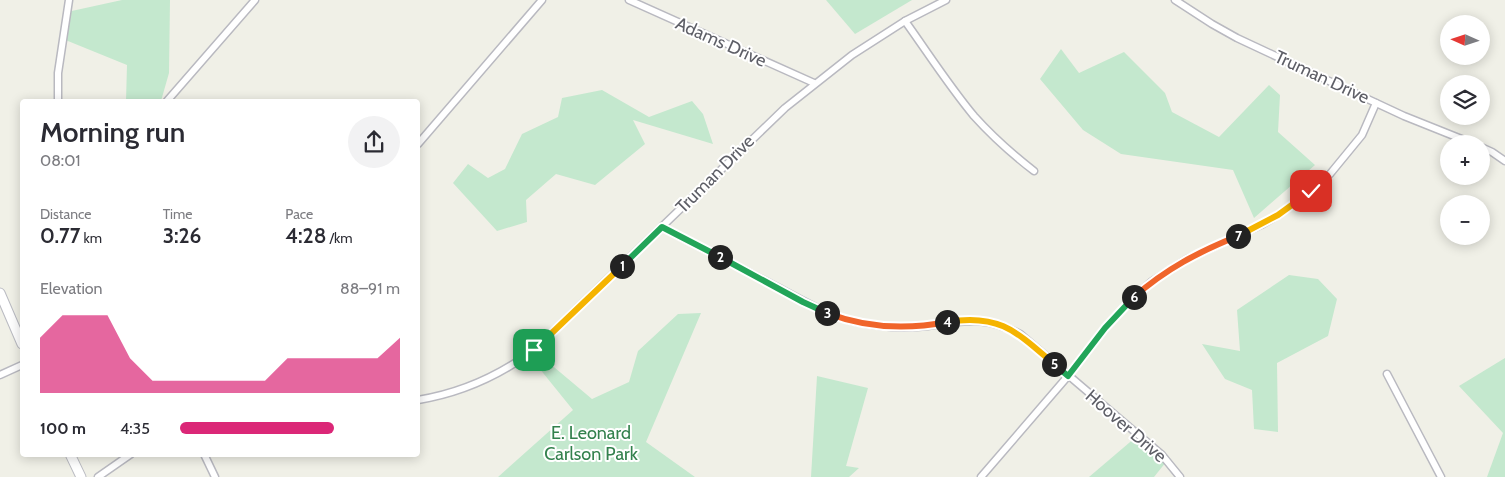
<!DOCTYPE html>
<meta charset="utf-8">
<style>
:root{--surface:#fff;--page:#f2f2f3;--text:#2b2b33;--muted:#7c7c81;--accent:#db2777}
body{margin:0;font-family:Cabin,sans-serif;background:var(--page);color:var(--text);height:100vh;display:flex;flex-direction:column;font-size:19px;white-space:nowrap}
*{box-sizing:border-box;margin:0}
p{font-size:16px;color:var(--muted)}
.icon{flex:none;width:28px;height:28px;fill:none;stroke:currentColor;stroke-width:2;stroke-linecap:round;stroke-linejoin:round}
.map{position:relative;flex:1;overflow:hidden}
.panel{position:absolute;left:20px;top:99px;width:400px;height:358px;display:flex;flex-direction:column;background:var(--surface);border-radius:5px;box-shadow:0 2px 12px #0003}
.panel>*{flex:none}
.needle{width:32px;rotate:273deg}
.buttons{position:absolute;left:1440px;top:15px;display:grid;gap:10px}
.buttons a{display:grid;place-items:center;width:50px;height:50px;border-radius:50%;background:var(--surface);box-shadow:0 2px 12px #0003;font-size:25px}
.pin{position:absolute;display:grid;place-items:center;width:42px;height:42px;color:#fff;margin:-21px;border-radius:10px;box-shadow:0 2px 8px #0006}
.km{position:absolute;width:25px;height:25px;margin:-12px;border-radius:50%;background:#222;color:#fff;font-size:14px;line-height:25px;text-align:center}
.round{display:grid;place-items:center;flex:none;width:52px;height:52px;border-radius:26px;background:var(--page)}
.overview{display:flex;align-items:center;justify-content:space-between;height:85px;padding:0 20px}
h1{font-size:28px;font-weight:600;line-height:38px}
.figures{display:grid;grid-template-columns:repeat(3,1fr);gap:8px;height:85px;padding:5px 20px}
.figures div{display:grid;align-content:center}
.figures b{font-size:21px;font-weight:600}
.figures small{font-size:14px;font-weight:400}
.figures p{font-size:14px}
.chart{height:140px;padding:10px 20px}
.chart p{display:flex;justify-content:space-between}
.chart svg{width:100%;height:90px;margin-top:5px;fill:var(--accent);opacity:.7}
ul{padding:0 20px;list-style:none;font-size:16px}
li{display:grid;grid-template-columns:80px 60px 1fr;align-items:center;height:38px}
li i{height:12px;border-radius:6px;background:var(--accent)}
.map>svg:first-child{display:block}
</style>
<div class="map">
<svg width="1505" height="477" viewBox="0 0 1505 477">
<rect width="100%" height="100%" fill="#f0f0e7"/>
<g fill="#c4e8ce">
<path d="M 122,0 L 170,0 L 169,73 L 161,101 L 126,101 L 127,65 L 63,39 L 67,12 Z"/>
<path d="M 826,0 L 912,0 L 855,34 Z"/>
<path d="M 1061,49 L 1079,73 L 1124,52 L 1165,93 L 1172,112 L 1219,137 L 1269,85 L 1280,95 L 1278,132 L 1315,165 L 1254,218 L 1233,170 L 1121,154 L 1083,130 L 1040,79 Z"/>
<path d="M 602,90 L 649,117 L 692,101 L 703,114 L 713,144 L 633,120 L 645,144 L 595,185 L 556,174 L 526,200 L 527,222 L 497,231 L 453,183 L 468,164 L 488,178 L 505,169 L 522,134 L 558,117 L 562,98 Z"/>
<path d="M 1289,275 L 1318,279 L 1337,299 L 1328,336 L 1277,363 L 1278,432 L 1254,429 L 1252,390 L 1225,379 L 1202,344 L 1240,351 L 1237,310 Z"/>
<path d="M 701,313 L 646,442 L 695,477 L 498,477 L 573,410 L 535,363 L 542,357 L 592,399 L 629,382 L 638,351 L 678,314 Z"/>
<path d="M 1505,358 L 1505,477 L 1487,477 L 1503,433 L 1459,386 Z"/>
<path d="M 817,376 L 868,388 L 846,466 L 859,468 L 849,477 L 811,477 Z"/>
<path d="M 1136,437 L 1166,462 L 1154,477 L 1089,477 Z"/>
</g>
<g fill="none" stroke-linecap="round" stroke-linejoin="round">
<g stroke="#b9b9c0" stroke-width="9">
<g id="minor">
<path d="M 629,0 L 814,83"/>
<path d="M 1175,0 L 1212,24 L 1237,38 L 1404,116 L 1474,144"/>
<path d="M 905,21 C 928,53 949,86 974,116 C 992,136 1012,154 1034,171"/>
<path d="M 58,101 L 58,73 L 69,0"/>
<path d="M 167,101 L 255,0"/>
<path d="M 418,144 L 542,0"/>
<path d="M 1481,147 L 1492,152 L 1505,161"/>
<path d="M 662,227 C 700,247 738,267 777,287 C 802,300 825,314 852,321 C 877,327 903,329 928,326 C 966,321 983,315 1020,334 L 1162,455 L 1180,477"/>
<path d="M 1387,374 L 1441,477"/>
<path d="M 0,375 L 22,365"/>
<path d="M 418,400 C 461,393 499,376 534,350 L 785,108 L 852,55 L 905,21 L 946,0"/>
<path d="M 204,454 L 215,477"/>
<path d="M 98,477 L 131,454"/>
<path d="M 981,477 L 1068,376 L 1105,328 L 1134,297 L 1151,282 L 1187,259 L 1261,225 L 1278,215 L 1311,191 L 1330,174 L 1362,135 L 1376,103"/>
</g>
</g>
<g stroke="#babbc2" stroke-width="11">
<g id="secondary">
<path d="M 0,293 L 22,344"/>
<path d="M 70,454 L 81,477"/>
</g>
</g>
<use href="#minor" stroke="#fff" stroke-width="6"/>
<use href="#secondary" stroke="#fff" stroke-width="9"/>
</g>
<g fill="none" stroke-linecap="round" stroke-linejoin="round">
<g stroke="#fff" stroke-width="10">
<path id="split-1" d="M 534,350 L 622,266"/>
</g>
<g stroke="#fff" stroke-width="10">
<path id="split-2" d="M 622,266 L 662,227 L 720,257"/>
</g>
<g stroke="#fff" stroke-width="10">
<path id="split-3" d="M 720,257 L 803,302 L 827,313"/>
</g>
<g stroke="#fff" stroke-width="10">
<path id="split-4" d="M 827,313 C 866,328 906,330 947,322"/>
</g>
<g stroke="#fff" stroke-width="10">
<path id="split-5" d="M 947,322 C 999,313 1017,332 1054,364"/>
</g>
<g stroke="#fff" stroke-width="10">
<path id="split-6" d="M 1054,364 L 1068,376 L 1105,328 L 1134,297"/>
</g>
<g stroke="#fff" stroke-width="10">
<path id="split-7" d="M 1134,297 C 1166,269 1198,252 1238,236"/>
</g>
<g stroke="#fff" stroke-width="10">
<path id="split-8" d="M 1238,236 L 1278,215 L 1311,191"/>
</g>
<use href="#split-1" stroke="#f5b400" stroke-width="6"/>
<use href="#split-2" stroke="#22a559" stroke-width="6"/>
<use href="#split-3" stroke="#22a559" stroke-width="6"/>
<use href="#split-4" stroke="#f0652b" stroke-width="6"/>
<use href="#split-5" stroke="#f5b400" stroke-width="6"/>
<use href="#split-6" stroke="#22a559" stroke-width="6"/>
<use href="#split-7" stroke="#f0652b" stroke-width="6"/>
<use href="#split-8" stroke="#f5b400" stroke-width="6"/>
</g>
<g text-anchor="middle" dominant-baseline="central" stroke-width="4" stroke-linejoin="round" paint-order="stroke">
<g font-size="18" fill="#5e5f67" stroke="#fff">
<text transform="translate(721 42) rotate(24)">Adams Drive</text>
<text transform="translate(1322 77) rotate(25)">Truman Drive</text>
<text transform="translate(715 174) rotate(-45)">Truman Drive</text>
<text transform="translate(1126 426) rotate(41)">Hoover Drive</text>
</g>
<g font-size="18" fill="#33814d" stroke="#fff">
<text x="591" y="433">E. Leonard<tspan x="591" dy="21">Carlson Park</tspan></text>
</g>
</g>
</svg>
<div class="buttons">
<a><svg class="needle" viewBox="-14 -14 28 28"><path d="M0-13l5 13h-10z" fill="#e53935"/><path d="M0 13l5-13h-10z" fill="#7c7c81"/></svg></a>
<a><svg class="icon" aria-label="layers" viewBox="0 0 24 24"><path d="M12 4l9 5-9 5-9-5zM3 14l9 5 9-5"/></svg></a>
<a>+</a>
<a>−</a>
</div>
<div class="pin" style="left:534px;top:350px;background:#1e9e55"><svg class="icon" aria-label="arrive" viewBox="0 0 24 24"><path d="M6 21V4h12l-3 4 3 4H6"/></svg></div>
<div class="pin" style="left:1311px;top:191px;background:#d93025"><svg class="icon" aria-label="check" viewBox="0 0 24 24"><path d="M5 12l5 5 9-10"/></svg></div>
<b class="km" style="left:622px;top:266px">1</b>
<b class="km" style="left:720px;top:257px">2</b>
<b class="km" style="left:827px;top:313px">3</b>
<b class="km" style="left:947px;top:322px">4</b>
<b class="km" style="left:1054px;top:364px">5</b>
<b class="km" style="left:1134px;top:297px">6</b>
<b class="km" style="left:1238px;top:236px">7</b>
<section class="panel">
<div class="overview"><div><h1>Morning run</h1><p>08:01</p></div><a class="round"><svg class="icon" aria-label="share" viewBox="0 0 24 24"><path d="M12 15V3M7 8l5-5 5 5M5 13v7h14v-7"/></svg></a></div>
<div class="figures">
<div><p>Distance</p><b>0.77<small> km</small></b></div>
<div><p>Time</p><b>3:26</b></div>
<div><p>Pace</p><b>4:28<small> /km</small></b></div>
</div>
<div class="chart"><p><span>Elevation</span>88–91 m</p>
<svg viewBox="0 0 160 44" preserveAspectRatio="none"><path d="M0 44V17L10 6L20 6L30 6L40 27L50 38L60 38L70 38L80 38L90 38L100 38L110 27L120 27L130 27L140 27L150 27L160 17V44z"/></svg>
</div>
<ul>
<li><b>100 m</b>4:35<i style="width:70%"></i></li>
</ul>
</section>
</div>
